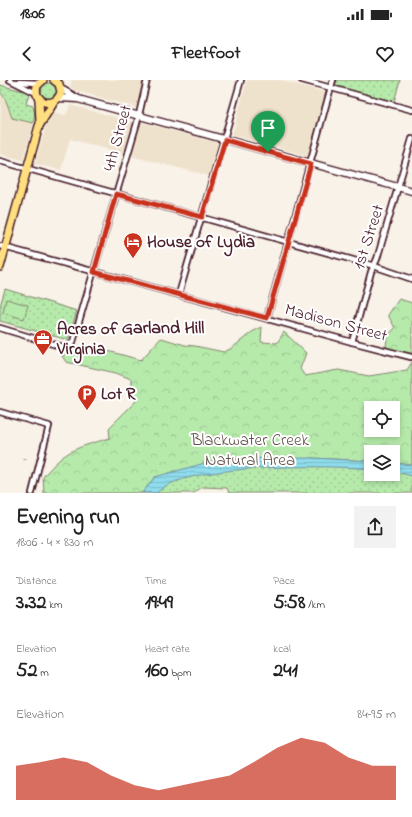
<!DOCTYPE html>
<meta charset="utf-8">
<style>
:root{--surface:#fff;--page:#f2f2f2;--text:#222;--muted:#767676;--accent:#c8321e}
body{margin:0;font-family:"Indie Flower",sans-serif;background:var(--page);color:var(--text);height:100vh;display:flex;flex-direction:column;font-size:15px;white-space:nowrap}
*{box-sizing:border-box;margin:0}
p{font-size:13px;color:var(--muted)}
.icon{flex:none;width:22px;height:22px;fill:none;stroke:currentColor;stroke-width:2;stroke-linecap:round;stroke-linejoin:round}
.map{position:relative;height:413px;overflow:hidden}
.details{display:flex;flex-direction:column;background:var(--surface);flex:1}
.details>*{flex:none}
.fabs{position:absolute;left:364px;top:321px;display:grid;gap:8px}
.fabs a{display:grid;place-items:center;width:36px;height:36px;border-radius:0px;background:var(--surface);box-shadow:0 2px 6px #0003;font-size:20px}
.pin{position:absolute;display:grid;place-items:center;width:34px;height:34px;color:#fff;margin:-41px -17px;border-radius:50% 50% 50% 0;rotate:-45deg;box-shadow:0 0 4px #0007}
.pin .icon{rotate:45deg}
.round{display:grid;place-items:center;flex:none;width:42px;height:42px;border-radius:0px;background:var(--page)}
.overview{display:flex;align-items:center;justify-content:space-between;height:68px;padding:0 16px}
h1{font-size:22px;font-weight:700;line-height:30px}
.figures{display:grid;grid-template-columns:repeat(3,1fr);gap:6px;height:68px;padding:4px 16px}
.figures div{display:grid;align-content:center}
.figures b{font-size:20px;font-weight:700}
.figures small{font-size:11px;font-weight:400}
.figures p{font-size:11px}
.chart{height:112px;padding:8px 16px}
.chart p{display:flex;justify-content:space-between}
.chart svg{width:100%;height:72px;margin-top:4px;fill:var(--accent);opacity:.7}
.status{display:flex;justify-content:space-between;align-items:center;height:28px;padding:0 20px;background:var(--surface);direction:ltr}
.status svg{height:11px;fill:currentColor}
header{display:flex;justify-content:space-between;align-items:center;height:52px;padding:0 16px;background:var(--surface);font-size:18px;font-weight:700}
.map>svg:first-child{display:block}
</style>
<div class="status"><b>18:06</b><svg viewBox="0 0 49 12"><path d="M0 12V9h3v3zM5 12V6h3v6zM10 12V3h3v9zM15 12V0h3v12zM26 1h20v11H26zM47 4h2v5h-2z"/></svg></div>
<header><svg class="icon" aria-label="back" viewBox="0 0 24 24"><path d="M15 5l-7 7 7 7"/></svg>Fleetfoot<svg class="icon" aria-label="heart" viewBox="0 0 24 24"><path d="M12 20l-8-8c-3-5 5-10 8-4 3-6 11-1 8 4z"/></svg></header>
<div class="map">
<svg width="412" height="413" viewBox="0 0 412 413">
<defs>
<pattern id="grass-dots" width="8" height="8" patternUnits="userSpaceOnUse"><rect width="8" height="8" fill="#b6eaab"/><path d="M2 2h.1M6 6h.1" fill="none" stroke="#9ec893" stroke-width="1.8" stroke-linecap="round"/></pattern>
<pattern id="forest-crowns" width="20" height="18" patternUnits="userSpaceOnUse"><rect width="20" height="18" fill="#b6eaab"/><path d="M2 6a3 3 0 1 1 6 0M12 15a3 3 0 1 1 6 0" fill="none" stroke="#9ec893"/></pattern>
<pattern id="water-rules" width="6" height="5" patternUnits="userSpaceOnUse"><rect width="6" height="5" fill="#8edcec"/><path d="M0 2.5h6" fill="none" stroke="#7cbccb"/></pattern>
</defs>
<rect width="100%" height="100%" fill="#f8f2e8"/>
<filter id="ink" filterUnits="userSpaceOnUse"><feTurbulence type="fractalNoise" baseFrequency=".025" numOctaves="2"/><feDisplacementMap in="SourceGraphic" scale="8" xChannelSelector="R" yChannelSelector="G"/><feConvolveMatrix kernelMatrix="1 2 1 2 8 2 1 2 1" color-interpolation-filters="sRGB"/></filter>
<g filter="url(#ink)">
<g fill="#efe2cd">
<path d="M 72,0 L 145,0 L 137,28 L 74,10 L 74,9 L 70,8 Z"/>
<path d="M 247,0 L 280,0 L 328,13 L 311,77 L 232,55 Z"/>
<path d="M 1,5 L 24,12 L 25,24 L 36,27 L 32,38 L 35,39 L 23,80 L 0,74 Z"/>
<path d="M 70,25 L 133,42 L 124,74 L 70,59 L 61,90 L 35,84 L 48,38 L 51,39 L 53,32 L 66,35 Z"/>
<path d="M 140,42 L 219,63 L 210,96 L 131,76 Z"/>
</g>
<g fill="url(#grass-dots)" stroke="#80846b" fill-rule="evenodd">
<path d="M 337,0 L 400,0 L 394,22 L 335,6 Z"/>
<circle cx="49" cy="11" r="8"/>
<path d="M 0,5 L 23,11 L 29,14 L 26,24 L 33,26 L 35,35 L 33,43 L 12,38 C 9,30 6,17 0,12 Z"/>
<path d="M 5,209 L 77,231 L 68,260 L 0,241 L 0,226 Z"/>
<path d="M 412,337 L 412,413 L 229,413 L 227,408 L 202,407 L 194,413 L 97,413 L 371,350 L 393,350 ZM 371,372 L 393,372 L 393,394 L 371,394 Z"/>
</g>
<g fill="url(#forest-crowns)" stroke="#80846b" fill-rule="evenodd">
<path d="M 399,219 L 412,223 L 412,278 L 386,267 L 387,257 L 395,248 L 388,235 Z"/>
<path d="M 262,247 L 261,262 L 277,263 L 284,252 L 306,273 L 300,289 L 305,296 L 338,290 L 369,296 L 407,290 L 412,282 L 412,385 L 393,383 L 393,372 L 371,372 L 371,381 L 312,378 L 155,397 L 142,413 L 44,413 L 43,397 C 66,369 76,368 110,358 L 109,348 L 136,321 L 131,299 L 116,293 L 66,282 L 62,276 L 77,269 L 93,267 L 141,280 L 161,258 L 185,265 L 195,266 L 224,272 L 232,268 L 252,252 ZM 371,328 L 393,328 L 393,350 L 371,350 Z"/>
</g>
<path fill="#b6eaab" stroke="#80846b" d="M 6,219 L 28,225 L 24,239 L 3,233 Z"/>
<g fill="url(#water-rules)" stroke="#73909f">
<path d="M 312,378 L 371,381 L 371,389 C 331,385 182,383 157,413 L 142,413 L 155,397 L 219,379 Z"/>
<path d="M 393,383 L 412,385 L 412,396 L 393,391 Z"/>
</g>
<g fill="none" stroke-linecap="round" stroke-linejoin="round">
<path stroke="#73909f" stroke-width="1.5" d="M 23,379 L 26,379"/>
<g stroke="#4a1f2b" stroke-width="8">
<g id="street">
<path d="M 10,0 L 36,13"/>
<path d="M 302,0 L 412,30"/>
<path d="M 17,2 L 39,3"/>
<path d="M 0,81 L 371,185 L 412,199"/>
<path d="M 0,166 L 352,262 L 411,277"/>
<path d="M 179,214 L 241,0"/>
<path d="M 267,238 L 333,0"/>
<path d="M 0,248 L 63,267 L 68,266 L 73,262 L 137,43 L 147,0"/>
<path d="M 352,262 L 371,192 L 377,179 L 412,59"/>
<path d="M 0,332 L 49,346 L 32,413"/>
</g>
</g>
<g stroke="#4a1f2b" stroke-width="9">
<g id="secondary">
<path d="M 61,9 L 77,18"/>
<path d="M 59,18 L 78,19 L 412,111"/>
</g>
</g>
<g stroke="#4a1f2b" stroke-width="10">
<g id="primary">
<path d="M 43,0 L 37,6 C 32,23 56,30 61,12 L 59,4 L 54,0"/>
<path d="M 39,18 L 40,42"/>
<path d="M 0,187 L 39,46 L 54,22"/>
</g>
</g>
<use href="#street" stroke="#fff" stroke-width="4.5"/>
<use href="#secondary" stroke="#fff" stroke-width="6"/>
<use href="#primary" stroke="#ffdf80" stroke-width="7"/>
</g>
</g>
<g fill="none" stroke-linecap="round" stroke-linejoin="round" filter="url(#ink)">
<g stroke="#fff" stroke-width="8">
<path id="route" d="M 225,60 L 311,84 L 267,238 L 94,192 L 116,114 L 202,137 Z"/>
</g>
<use href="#route" stroke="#c8321e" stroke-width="5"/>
</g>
<defs>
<g id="hotel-pin" transform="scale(1)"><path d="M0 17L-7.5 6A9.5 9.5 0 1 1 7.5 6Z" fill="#c8321e" stroke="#fff"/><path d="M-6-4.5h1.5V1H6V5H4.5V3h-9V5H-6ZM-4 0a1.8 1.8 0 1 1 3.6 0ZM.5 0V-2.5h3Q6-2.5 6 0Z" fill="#fff"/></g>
<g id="office-pin" transform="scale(1)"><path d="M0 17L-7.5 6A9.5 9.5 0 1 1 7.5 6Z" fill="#c8321e" stroke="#fff"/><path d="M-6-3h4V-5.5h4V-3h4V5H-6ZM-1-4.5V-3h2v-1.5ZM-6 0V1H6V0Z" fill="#fff"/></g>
<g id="parking-pin" transform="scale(1)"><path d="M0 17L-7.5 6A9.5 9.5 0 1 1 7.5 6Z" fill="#c8321e" stroke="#fff"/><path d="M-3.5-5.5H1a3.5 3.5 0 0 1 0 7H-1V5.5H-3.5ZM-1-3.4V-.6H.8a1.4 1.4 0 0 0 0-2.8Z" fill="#fff"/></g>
</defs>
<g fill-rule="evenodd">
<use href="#hotel-pin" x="133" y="162"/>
<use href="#office-pin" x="43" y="259"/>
<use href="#parking-pin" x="87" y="314"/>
</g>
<g text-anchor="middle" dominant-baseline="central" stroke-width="4" stroke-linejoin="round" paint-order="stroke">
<g font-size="17" fill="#4a1f2b" stroke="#fff">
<text transform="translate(118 58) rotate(-75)">4th Street</text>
<text transform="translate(369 157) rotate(-72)">1st Street</text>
<text transform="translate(336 243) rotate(15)">Madison Street</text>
</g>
<g font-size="17" font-weight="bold" fill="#4a1f2b" stroke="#fff" text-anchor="start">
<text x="147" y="162">House of Lydia</text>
<text x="57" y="249">Acres of<tspan x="57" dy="20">Virginia</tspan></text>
<text x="101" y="314">Lot R</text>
</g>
<g font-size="17" fill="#65524b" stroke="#fff">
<text x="250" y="360">Blackwater Creek<tspan x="250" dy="20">Natural Area</tspan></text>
</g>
<g font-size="18" font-weight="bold" fill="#4a1f2b" stroke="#fff">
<text x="163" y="249">Garland Hill</text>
</g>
</g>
</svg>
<div class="fabs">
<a><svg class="icon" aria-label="locate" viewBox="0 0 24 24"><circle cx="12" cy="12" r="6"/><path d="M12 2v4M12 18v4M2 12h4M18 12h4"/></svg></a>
<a><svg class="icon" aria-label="layers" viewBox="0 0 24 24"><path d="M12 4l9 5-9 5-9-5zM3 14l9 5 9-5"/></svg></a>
</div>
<div class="pin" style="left:268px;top:72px;background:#1e9e55"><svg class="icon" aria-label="arrive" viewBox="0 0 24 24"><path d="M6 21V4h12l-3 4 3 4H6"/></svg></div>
</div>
<section class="details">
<div class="overview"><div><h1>Evening run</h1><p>18:06 · 4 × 830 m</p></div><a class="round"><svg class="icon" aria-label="share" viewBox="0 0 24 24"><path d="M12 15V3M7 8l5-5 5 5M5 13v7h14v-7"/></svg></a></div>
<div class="figures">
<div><p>Distance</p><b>3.32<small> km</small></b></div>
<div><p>Time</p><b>19:49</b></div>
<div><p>Pace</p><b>5:58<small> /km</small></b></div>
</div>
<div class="figures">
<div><p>Elevation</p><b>52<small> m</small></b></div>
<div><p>Heart rate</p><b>160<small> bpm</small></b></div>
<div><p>kcal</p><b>241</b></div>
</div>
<div class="chart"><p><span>Elevation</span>84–95 m</p>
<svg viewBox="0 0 160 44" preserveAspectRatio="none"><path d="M0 44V23L10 21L20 18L30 21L40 29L50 35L60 38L70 35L80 32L90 29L100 21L110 12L120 6L130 9L140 18L150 23L160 23V44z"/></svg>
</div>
</section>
